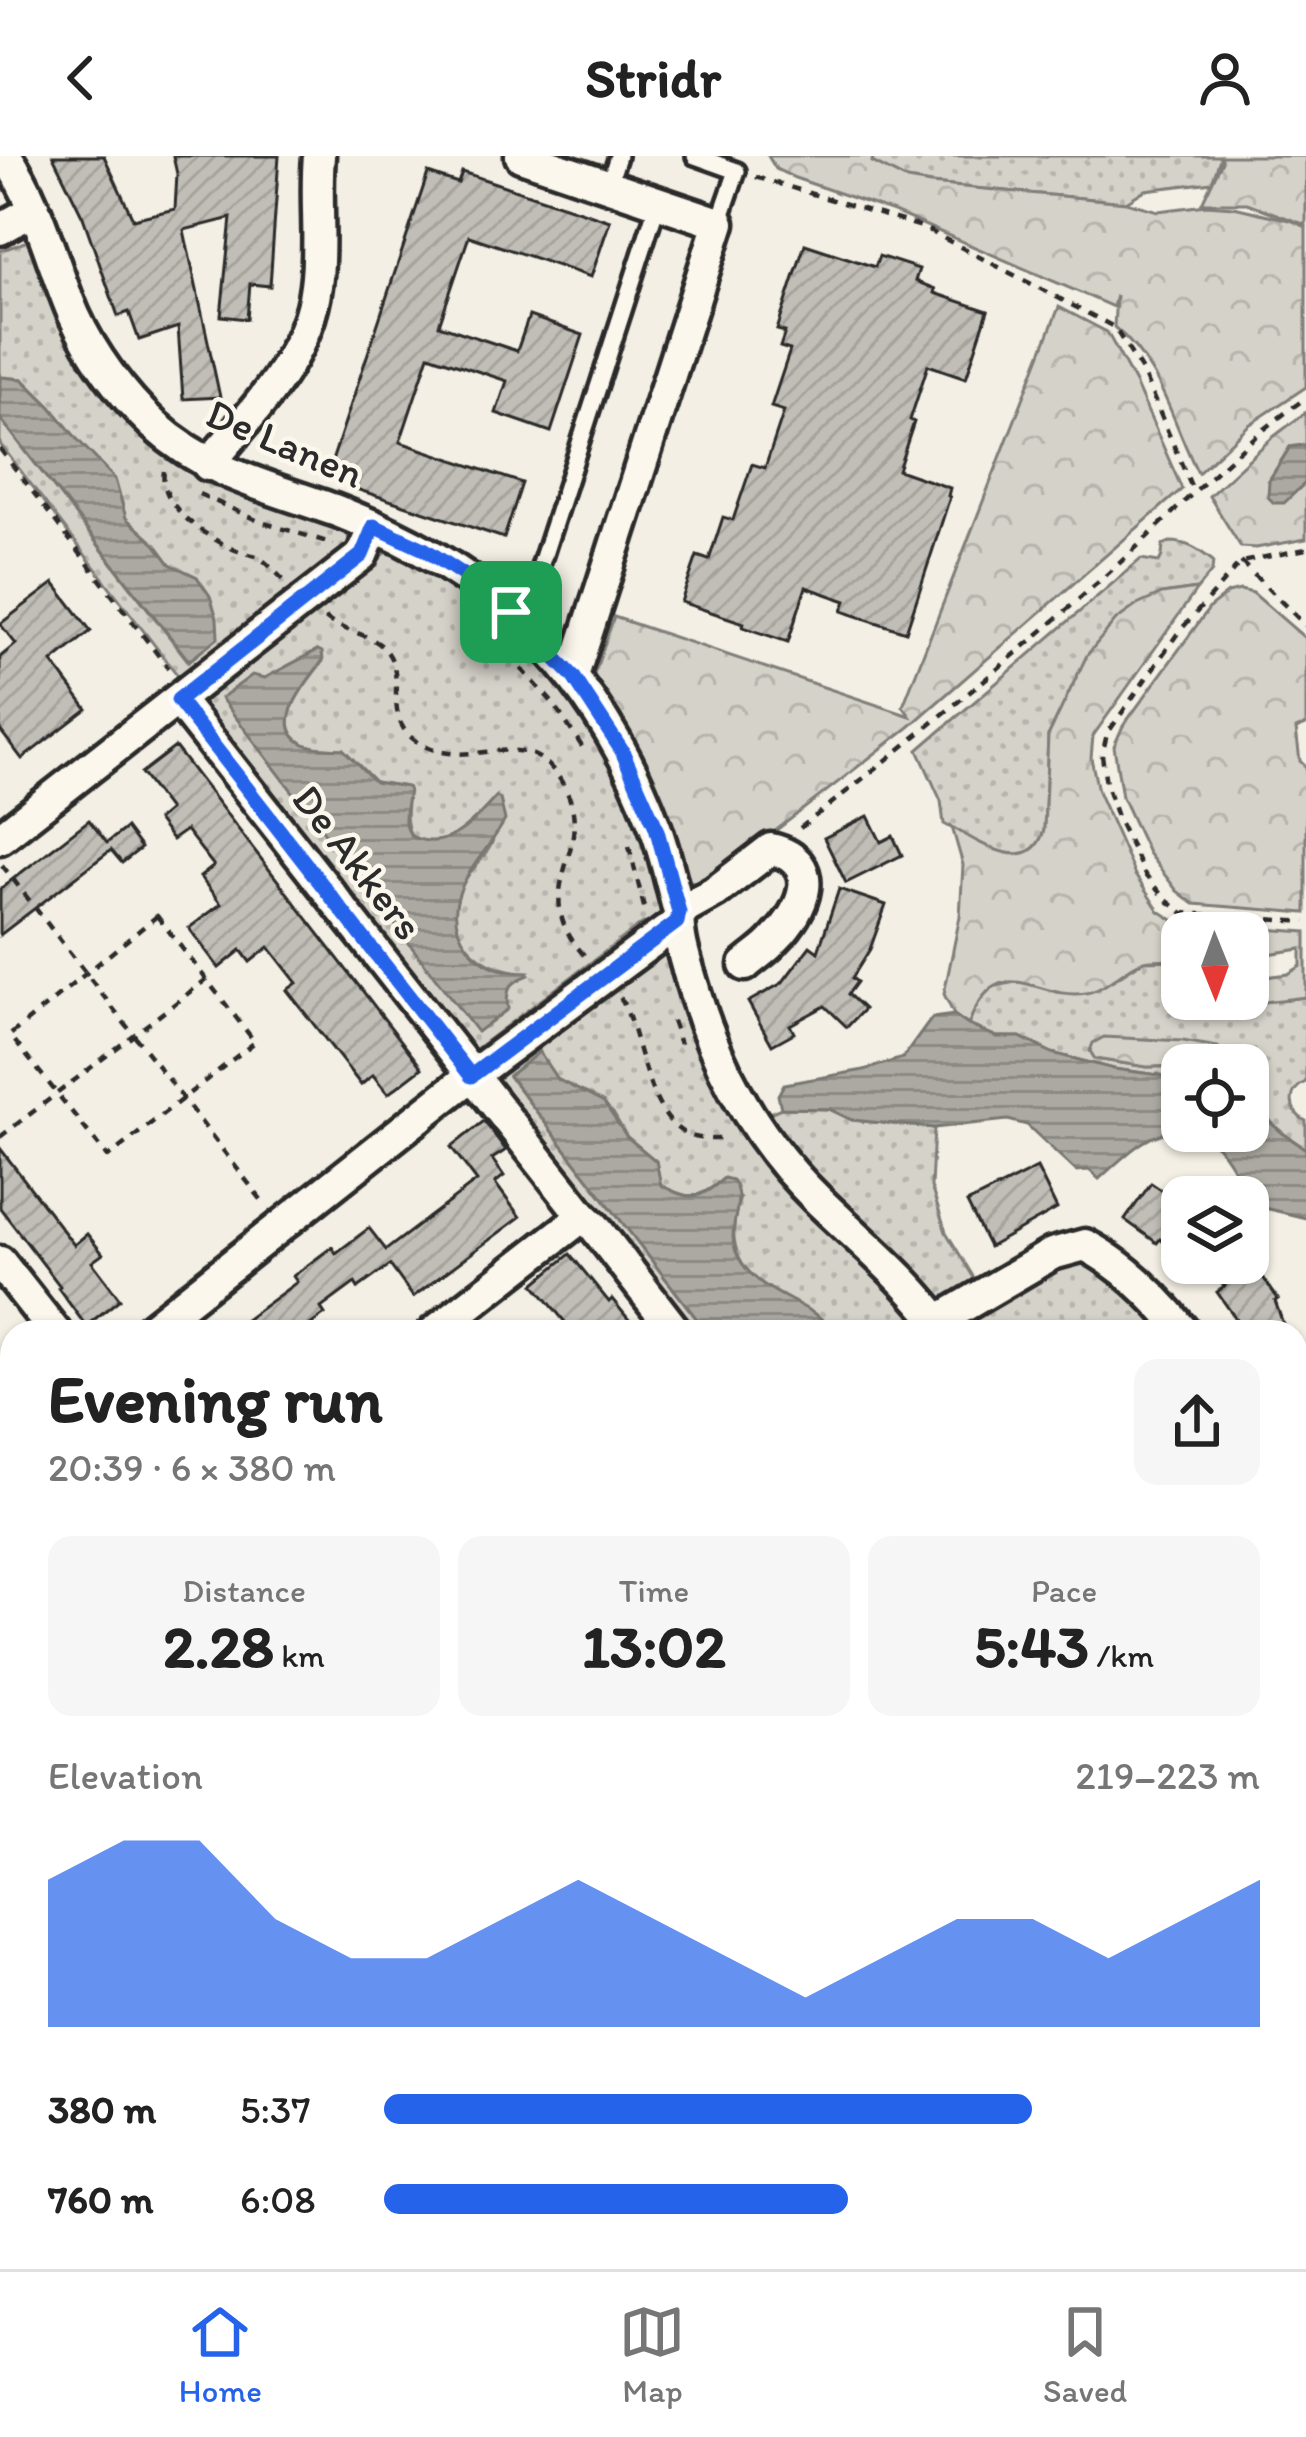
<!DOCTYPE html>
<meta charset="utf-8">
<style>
:root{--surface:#fff;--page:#f6f6f6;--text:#222;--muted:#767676;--line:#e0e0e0;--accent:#2563eb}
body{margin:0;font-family:Itim,sans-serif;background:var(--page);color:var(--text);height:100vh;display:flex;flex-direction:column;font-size:45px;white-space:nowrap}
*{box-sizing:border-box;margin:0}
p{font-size:39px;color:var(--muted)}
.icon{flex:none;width:66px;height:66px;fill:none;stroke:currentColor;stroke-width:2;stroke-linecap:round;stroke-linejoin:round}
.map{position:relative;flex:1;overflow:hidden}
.side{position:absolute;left:0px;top:1164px;width:1308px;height:951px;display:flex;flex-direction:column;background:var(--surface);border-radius:36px 36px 0 0;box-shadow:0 3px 9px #0004}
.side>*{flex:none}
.needle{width:78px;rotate:179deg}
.controls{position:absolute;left:1161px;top:756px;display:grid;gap:24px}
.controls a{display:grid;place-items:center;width:108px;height:108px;border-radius:24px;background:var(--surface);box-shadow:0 3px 9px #0004;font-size:60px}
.pin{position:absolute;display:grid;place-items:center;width:102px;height:102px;color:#fff;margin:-51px;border-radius:24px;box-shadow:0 6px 18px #0006}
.round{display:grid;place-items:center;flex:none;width:126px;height:126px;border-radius:24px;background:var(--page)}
.overview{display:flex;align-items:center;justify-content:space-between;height:204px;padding:0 48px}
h1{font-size:66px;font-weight:700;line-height:90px}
.stats{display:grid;grid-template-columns:repeat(3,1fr);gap:18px;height:204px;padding:12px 48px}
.stats div{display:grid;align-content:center;border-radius:24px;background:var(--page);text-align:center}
.stats b{font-size:60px;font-weight:700}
.stats small{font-size:33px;font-weight:400}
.stats p{font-size:33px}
.chart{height:336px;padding:24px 48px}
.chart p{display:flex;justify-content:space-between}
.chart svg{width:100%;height:216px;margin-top:12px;fill:var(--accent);opacity:.7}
ul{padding:0 48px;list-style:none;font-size:39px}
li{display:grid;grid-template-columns:192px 144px 1fr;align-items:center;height:90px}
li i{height:30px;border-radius:15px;background:var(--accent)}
header{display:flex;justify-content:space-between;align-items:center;height:156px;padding:0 48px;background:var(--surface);font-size:54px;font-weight:700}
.tab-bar{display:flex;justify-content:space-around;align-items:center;height:168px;border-top:3px solid var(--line);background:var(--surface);font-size:33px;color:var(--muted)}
.tab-bar a{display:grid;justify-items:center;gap:6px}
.tab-bar .selected{color:var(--accent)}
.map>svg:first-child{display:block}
</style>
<header><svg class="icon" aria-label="back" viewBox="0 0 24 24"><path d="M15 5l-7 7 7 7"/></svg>Stridr<svg class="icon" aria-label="person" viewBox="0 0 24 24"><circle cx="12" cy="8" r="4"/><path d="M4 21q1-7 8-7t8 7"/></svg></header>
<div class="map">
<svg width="1306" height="2113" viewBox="0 0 1306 2113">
<defs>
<pattern id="grass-dots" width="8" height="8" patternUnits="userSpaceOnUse" patternTransform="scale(3)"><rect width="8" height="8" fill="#d5d2c9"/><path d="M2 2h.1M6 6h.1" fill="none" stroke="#b7b4ad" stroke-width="1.8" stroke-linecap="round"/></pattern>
<pattern id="forest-crowns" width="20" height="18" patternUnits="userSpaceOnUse" patternTransform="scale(3)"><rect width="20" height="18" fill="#d5d2c9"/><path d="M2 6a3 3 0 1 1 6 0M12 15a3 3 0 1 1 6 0" fill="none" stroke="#b7b4ad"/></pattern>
<pattern id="cemetery-stones" width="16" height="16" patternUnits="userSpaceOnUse" patternTransform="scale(3)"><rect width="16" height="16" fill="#d5d2c9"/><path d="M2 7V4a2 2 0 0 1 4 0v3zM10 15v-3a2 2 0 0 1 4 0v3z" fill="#b7b4ad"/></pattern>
<pattern id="water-rules" width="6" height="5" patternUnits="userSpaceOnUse" patternTransform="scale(3)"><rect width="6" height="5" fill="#aca9a2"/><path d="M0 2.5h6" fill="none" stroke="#8c8a84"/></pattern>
<pattern id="building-hatch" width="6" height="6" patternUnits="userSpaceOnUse" patternTransform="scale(3)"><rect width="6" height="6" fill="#c0beb6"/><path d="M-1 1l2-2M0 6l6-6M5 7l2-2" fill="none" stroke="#a5a39d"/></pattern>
</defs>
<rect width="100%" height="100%" fill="#f3efe4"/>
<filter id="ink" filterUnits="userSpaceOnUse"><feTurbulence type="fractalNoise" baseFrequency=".00833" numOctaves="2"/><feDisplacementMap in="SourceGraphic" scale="24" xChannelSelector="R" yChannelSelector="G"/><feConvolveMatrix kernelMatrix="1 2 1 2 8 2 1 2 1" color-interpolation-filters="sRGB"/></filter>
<g filter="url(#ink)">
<g fill="url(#grass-dots)" stroke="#807e7a" stroke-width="3" fill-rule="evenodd">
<path d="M 873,0 L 1221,0 L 1212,26 L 1145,34 L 1126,46 L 931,28 L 907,24 L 872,6 Z"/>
<path d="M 36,82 L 109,235 L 344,372 C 350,382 351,388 346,398 L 182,525 L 0,288 L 0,262 L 188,505 L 197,421 L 170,408 L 156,389 L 125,362 L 121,342 L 51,251 L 23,223 L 0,221 L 0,95 Z"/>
<path d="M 1170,386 C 1188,386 1199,394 1213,405 L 1212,415 L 1197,433 L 1162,438 L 1063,552 L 1048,580 L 1044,674 C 1031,724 972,683 944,668 L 941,645 L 918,594 L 1141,403 L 1159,406 L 1162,400 L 1163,389 Z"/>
<path d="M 396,394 L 441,418 L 527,485 L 599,578 L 646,675 L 665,754 C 660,766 655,768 643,767 L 476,893 L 468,891 L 460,885 L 203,550 L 204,543 L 377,410 L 377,400 ZM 317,494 L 323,505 C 309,524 267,569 304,588 C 315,593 331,592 343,593 L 375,626 L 407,631 C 409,649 402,662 411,680 C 446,698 473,666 496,641 C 495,655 497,676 491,689 C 482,706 465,718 458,736 C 440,781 486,817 527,816 L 509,831 L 506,841 L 478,875 L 222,543 L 258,522 L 265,522 Z"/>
<path d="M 657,797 L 672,802 L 697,876 L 934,1176 L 834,1176 C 817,1156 808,1155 786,1144 C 741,1121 723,1090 740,1042 L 723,1023 C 699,1044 690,1045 660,1029 L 656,1005 L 627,981 L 613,957 L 591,939 L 568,930 L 557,923 L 538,897 L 509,920 L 707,1176 L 683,1176 L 492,927 L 497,918 Z"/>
<path d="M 1182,804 L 1182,843 L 1246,843 L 1263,846 L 1306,841 L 1306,926 C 1286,935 1289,957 1306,965 L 1306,993 C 1272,970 1263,965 1252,923 L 1248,923 L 1248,909 L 1217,909 L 1091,894 L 1095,903 L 1147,911 L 1182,911 L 1182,922 L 1114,913 L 1052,897 L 1020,881 L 997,881 L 968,869 L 978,845 L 993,831 L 1015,826 L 1029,826 L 1057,836 L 1113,824 L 1143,805 Z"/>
<path d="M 781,952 L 829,953 L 852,964 L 934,972 L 931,1031 L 946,1076 L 977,1127 L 949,1142 L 942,1144 C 881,1085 816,1027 767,958 Z"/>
<path d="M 1084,1103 L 1106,1109 L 1175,1176 L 969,1176 L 967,1163 L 1062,1107 Z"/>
</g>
<g fill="url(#forest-crowns)" stroke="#807e7a" stroke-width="3">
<path d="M 768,0 L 873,0 L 872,6 L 907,24 L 930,28 L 1126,46 L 1158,55 L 1206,49 L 1234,51 L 1290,64 L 1306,71 L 1306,231 L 1249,269 L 1198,317 C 1171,264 1162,210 1114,171 L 1116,139 L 1113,151 L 894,56 L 795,22 L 776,13 Z"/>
<path d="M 1221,0 L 1306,0 L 1306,69 L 1247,47 L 1202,47 L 1222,5 Z"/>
<path d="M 1059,151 L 1107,176 L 1135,227 L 1182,333 L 909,571 L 711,725 C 699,729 691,728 683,719 L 591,527 L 614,461 L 910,560 L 903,550 Z"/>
<path d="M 1306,256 L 1306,292 L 1303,289 L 1290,291 L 1269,324 L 1305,327 L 1306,323 L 1306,383 L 1256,392 L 1241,391 L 1209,340 L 1272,282 Z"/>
<path d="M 1197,433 L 1093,580 L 1091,602 L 1098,635 L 1135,719 L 1159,755 L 1178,767 L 1306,776 L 1306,841 L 1263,846 L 1246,843 L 1248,823 L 1288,818 L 1301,810 L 1301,793 L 1248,801 L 1248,777 L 1182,777 L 1182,804 C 1170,804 1155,802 1144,805 C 1124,811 1108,833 1086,837 C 1036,846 999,789 968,869 L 954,859 L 944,838 L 960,760 L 963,709 L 952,671 C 979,687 1031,721 1044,674 L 1048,580 L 1087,499 L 1116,464 L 1137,449 L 1162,438 Z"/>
<path d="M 1240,434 L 1253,437 L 1306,483 L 1306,569 L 1296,573 L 1300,605 L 1306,611 L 1306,757 L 1194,748 L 1177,735 L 1148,697 L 1122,641 L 1114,590 L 1123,570 L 1210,451 L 1228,437 Z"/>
<path d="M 1104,881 L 1183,885 L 1218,891 L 1224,900 L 1217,909 L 1147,911 L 1095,903 L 1090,895 L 1093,887 Z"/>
<path d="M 12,1860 L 12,2021 L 0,2020 L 0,1869 Z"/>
<path d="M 113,2103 L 644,2103 C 676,2107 718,2113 747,2103 L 819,2103 L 908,2113 L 217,2113 Z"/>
</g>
<path fill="url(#cemetery-stones)" stroke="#807e7a" stroke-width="3" d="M 0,2092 L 12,2093 L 12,2103 L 113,2103 L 217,2113 L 0,2113 Z"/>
<g fill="url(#water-rules)" stroke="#787772" stroke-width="3">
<path d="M 0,221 L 22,223 L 51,251 L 78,284 L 115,323 L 126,362 L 156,389 L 170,408 L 197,421 L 210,440 L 217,462 L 218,482 L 189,505 L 0,262 Z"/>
<path d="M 1304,289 L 1306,292 L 1305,327 L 1284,347 L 1274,347 L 1268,341 L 1269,325 L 1290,291 Z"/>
<path d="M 318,494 L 322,496 L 323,504 C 309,524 267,569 304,588 C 315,593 331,592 343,593 L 375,626 L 407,631 L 409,635 L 405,657 L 405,668 L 411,680 C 446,698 473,666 496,641 L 500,643 L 505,664 C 483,705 432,743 468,791 C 483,810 504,817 527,816 L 529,819 C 510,826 505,833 508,853 L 477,876 L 221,542 L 252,519 L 265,522 Z"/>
<path d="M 954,859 L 968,869 L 997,881 L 1020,881 L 1052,897 L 1114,913 L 1182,922 L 1182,975 C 1148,973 1123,1002 1099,1023 L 1089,1014 L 1076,1015 L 1027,969 L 1008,964 L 934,972 L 852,964 L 829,953 L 781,952 L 778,939 L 784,928 L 864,914 L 903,902 L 932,862 Z"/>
<path d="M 539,896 L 557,923 L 604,947 L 627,981 L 656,1005 L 661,1029 C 690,1045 699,1044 724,1022 L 732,1024 C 750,1048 719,1074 742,1107 C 766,1142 809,1144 834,1176 L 707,1176 L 509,920 Z"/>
<path d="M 1248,923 L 1252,923 C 1263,966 1270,969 1306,993 L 1306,1062 L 1252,1049 C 1236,1018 1223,978 1183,975 L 1248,975 Z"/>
</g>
<g fill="url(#building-hatch)" stroke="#2b2b2b" stroke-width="3">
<path d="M 53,0 L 104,0 L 133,63 L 175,53 L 177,18 L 173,0 L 279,0 L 270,130 L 250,128 L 247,163 L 221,160 L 231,62 L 184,74 L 220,241 L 183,243 L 178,171 L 139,184 L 129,156 L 118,160 L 83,61 Z"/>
<path d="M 462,16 L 610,65 L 591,121 L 469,80 L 439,169 L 517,195 L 529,160 L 583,179 L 551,276 L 496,257 L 507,225 L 429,199 L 400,286 L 522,327 L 504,382 L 356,333 L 359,321 L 330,311 L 428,17 L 458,27 Z"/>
<path d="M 805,88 L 875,111 L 879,100 L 919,113 L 915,125 L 935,133 L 934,137 L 988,155 L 966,222 L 928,209 L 910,264 L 914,266 L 898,314 L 950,332 L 948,340 L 950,341 L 906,476 L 842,455 L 846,445 L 806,431 L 788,486 L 743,471 L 744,467 L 681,446 L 697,400 L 709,404 L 723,361 L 733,364 L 752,308 L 765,312 L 784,255 L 771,251 L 790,194 L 780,191 L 785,176 L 777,174 Z"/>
<path d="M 54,427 L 91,475 L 52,506 L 87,553 L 22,603 L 0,574 L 0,501 L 16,488 L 0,468 Z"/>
<path d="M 175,591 L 422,912 L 388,938 L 373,919 L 361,929 L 287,834 L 297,827 L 269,791 L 250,806 L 241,794 L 219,812 L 189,772 L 221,748 L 200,721 L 214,710 L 186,674 L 172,684 L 157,664 L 169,654 L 141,617 Z"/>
<path d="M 868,660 L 881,686 L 893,680 L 902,699 L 846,727 L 824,682 Z"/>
<path d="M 89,664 L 107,687 L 126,672 L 141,692 L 122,707 L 111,694 L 0,779 L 0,733 Z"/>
<path d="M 839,733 L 886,749 L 870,793 L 852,822 L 857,826 L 848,838 L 864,853 L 847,871 L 825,850 L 790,869 L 794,877 L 772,889 L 748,846 L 782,827 L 810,790 L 818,796 Z"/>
<path d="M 484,965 L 506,994 L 492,1003 L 504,1020 L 495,1027 L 520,1061 L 413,1141 L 390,1109 L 358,1132 L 355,1127 L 321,1152 L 325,1158 L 301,1176 L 229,1176 L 297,1126 L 293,1120 L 332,1091 L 336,1097 L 369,1072 L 386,1094 L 477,1025 L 451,991 Z"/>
<path d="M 0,992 L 74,1089 L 87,1078 L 103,1098 L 92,1106 L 120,1143 L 86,1170 L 58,1132 L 60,1130 L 0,1052 Z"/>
<path d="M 1037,1012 L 1057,1053 L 989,1091 L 967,1047 Z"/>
<path d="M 1151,1027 L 1182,1048 L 1182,1099 L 1160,1083 L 1157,1087 L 1125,1064 Z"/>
<path d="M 570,1098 L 609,1146 L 612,1143 L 639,1176 L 573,1176 L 534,1128 Z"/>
<path d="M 1193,1107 L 1253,1107 L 1278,1143 L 1275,1145 L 1286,1176 L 1245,1176 L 1217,1136 L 1225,1130 Z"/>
</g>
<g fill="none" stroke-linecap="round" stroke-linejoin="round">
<g stroke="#2b2b2b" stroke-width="24">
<g id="service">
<path d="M 695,0 L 737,15 L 719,67"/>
<path d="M 609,28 L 618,0"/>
<path d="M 511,456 L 530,442 L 658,46"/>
<path d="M 0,1245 L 12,1245"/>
</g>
</g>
<g stroke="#2b2b2b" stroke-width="39">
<g id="minor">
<path d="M 6,0 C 39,48 51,106 74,159 C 92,199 122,239 154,269 C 209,319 274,332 342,357 C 494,415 596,515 654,668 C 665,696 671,727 679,756 C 676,782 688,812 695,837 C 718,915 759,986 817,1043 C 861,1086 910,1125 946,1176"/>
<path d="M 521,0 L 719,67 L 573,520"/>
<path d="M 0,73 L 34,54"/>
<path d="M 208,309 C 253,255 307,203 316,130 C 322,87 315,43 319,0"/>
<path d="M 178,544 L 583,1060 L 594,1070 L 676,1176"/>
<path d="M 0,682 L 362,399 L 374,370"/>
<path d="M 679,756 L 715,736 L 771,693 C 825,706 804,754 775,783 C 767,793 755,800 745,809"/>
<path d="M 0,1106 L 55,1176"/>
<path d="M 938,1165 L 1052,1098 L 1085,1089 C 1125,1110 1156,1141 1184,1176"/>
<path d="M 147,1176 L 471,920 L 677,767"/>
<path d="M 434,1176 L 583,1060"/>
<path d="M 0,1541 L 12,1553"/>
<path d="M 0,1856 L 12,1845"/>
<path d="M 1296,1889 L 1306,1893"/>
<path d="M 1204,2103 L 1209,2113"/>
</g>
</g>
<g stroke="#2b2b2b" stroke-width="4.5" stroke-dasharray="9 9" stroke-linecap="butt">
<path d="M 756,21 L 922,71 L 1114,171 L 1142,215 L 1194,337"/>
<path d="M 0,293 L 168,512"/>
<path d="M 164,315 C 158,351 209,383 238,395 C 239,395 256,400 257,400 C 267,406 277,418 286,426"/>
<path d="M 199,338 L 261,366 L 334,388"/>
<path d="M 1306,393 L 1241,406 L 1178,477 L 1107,578 L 1102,599 L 1106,628 L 1117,661 L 1145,719 L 1165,743 L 1183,757 L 1306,766"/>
<path d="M 1241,406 L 1306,470"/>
<path d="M 325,462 C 342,476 366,476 382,490 C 414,520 372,568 429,592 C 481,613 532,563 567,636 C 595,698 524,735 585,800"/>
<path d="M 497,486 L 553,547 L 587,598"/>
<path d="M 800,672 C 907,589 1012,503 1113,413 C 1177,355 1235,291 1306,242"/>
<path d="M 629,690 L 645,755"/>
<path d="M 2,709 L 263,1046"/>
<path d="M 157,760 L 255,886 L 108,1001 L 10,879 Z"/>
<path d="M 620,841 C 641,876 645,964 691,980 C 702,984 716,983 728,983"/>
<path d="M 672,865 L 680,888"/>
<path d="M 0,981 L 207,823"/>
<path d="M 0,1288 L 12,1279"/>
<path d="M 1296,1354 L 1306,1355"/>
<path d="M 0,1913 C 9,1938 0,1963 12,1987"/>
</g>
<use href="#service" stroke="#fbf7ec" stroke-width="15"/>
<use href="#minor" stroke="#fbf7ec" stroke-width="30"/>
</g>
</g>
<g fill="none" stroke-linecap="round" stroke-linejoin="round" filter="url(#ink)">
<g stroke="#fff" stroke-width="24">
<path id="route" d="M 374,370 L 424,393 L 491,437 L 573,520 L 622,595 L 636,626 L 656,671 L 679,756 L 677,766 L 471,920 L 178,544 L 362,399 Z"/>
</g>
<use href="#route" stroke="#2563eb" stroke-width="15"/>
</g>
<g text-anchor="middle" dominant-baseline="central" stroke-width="9" stroke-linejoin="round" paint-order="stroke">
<g font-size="42" fill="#2b2b2b" stroke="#fbf7ec">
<text transform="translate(285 287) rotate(23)">De Lanen</text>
<text transform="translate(358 706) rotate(52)">De Akkers</text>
</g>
</g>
</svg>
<div class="controls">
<a><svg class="needle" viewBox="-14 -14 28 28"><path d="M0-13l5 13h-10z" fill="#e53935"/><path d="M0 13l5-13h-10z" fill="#767676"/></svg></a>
<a><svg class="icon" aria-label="locate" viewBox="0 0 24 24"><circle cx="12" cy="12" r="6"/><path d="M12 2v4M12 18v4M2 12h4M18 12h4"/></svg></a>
<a><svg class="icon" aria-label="layers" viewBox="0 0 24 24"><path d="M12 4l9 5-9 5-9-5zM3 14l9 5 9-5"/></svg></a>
</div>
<div class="pin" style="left:511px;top:456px;background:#1e9e55"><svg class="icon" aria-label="arrive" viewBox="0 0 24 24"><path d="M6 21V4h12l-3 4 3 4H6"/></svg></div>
<section class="side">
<div class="overview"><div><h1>Evening run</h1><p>20:39 · 6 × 380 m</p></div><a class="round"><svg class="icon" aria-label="share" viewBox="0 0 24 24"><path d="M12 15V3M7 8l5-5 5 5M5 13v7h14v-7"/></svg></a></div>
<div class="stats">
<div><p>Distance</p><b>2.28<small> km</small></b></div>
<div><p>Time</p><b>13:02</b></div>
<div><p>Pace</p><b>5:43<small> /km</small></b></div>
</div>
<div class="chart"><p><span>Elevation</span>219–223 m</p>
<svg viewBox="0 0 160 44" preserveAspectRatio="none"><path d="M0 44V14L10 6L20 6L30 22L40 30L50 30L60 22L70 14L80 22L90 30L100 38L110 30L120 22L130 22L140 30L150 22L160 14V44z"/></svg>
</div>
<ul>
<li><b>380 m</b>5:37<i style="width:74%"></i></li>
<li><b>760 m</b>6:08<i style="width:53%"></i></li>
</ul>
</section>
</div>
<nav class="tab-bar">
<a class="selected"><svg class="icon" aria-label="home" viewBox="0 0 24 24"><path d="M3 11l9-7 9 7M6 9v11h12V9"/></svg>Home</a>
<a><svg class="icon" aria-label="map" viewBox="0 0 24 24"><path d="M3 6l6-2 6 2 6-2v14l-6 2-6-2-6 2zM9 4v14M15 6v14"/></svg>Map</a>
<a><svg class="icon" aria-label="saved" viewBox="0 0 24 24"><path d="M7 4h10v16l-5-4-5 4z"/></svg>Saved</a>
</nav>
